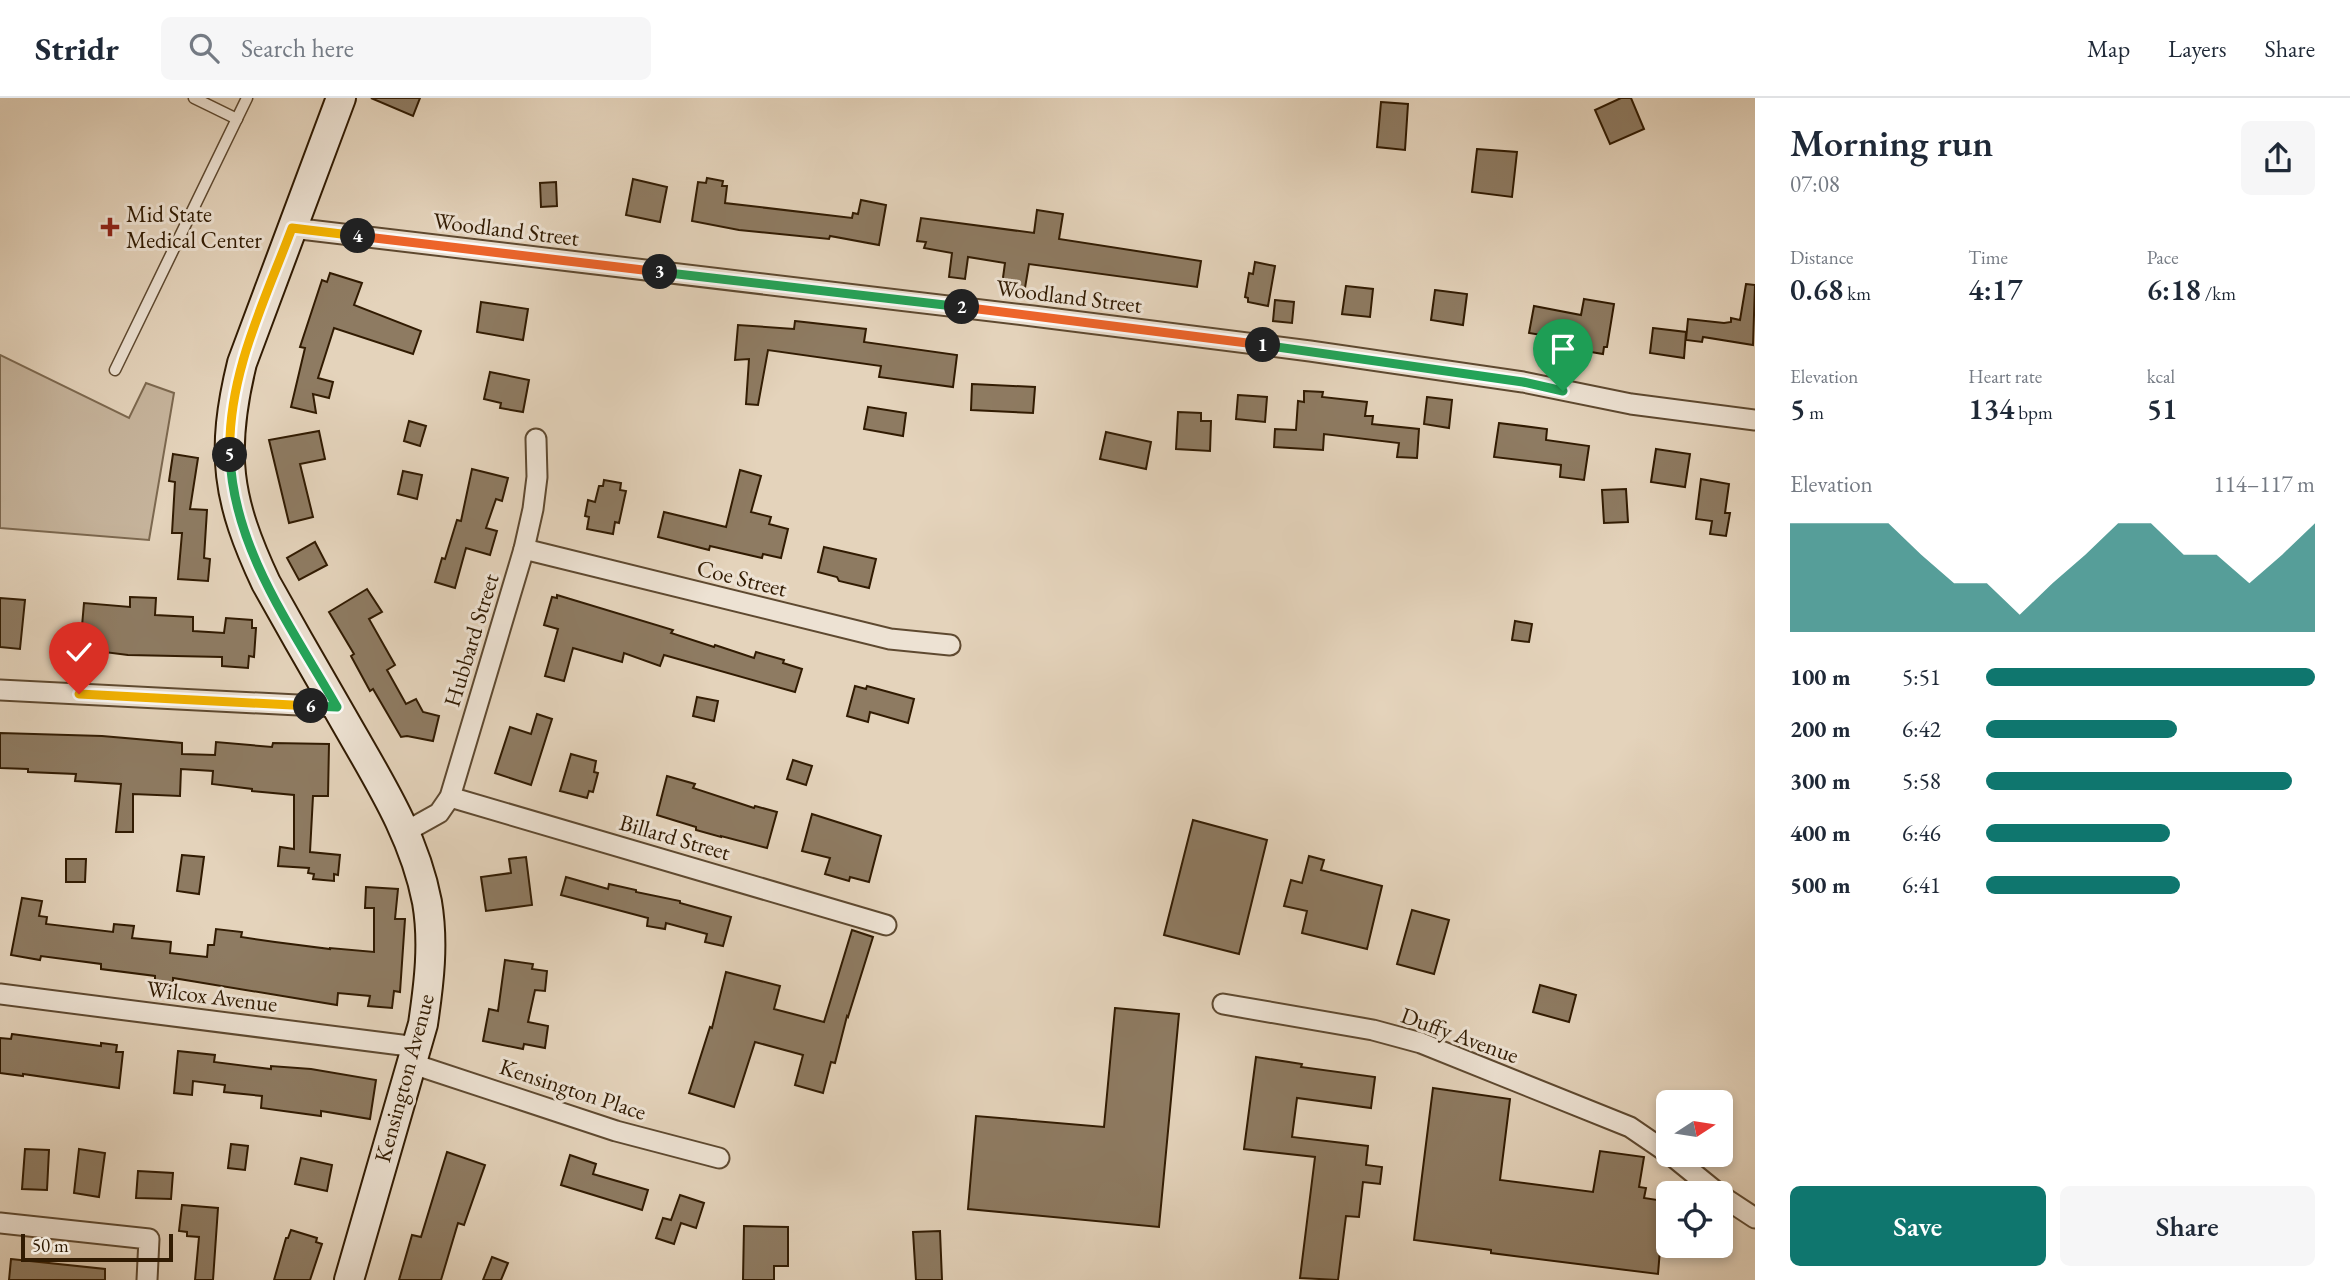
<!DOCTYPE html>
<meta charset="utf-8">
<style>
:root{--surface:#fff;--page:#f6f6f7;--text:#1f2937;--muted:#747a83;--line:#e0e1e3;--accent:#0f766e}
body{margin:0;font-family:"EB Garamond",serif;background:var(--page);color:var(--text);height:100vh;display:flex;flex-direction:column;font-size:26px;white-space:nowrap}
*{box-sizing:border-box;margin:0}
p{font-size:23px;color:var(--muted)}
.icon{flex:none;width:38px;height:38px;fill:none;stroke:currentColor;stroke-width:2;stroke-linecap:round;stroke-linejoin:round}
.map{position:relative;flex:1;overflow:hidden}
.sheet{display:flex;flex-direction:column;background:var(--surface);width:595px}
.sheet>*{flex:none}
.needle{width:46px;rotate:78deg}
.fabs{position:absolute;left:1656px;top:992px;display:grid;gap:14px}
.fabs a{display:grid;place-items:center;width:77px;height:77px;border-radius:10px;background:var(--surface);box-shadow:0 4px 10px #0003;font-size:35px}
.scale{position:absolute;left:21px;bottom:18px;width:152px;box-sizing:border-box;padding-left:7px;border:4px solid #311b02;border-top:0;font-size:19px;line-height:24px;white-space:nowrap;color:#311b02;-webkit-text-stroke:5px #ede2d3;paint-order:stroke}
.pin{position:absolute;display:grid;place-items:center;width:60px;height:60px;color:#fff;margin:-72px -30px;border-radius:50% 50% 50% 0;rotate:-45deg;box-shadow:0 0 7px #0007}
.pin .icon{rotate:45deg}
.km{position:absolute;width:35px;height:35px;margin:-18px;border-radius:50%;background:#222;color:#fff;font-size:19px;line-height:35px;text-align:center}
.round{display:grid;place-items:center;flex:none;width:74px;height:74px;border-radius:10px;background:var(--page)}
.head{display:flex;align-items:center;justify-content:space-between;height:119px;padding:0 35px}
h1{font-size:38px;font-weight:600;line-height:52px}
.metrics{display:grid;grid-template-columns:repeat(3,1fr);gap:10px;height:119px;padding:7px 35px}
.metrics div{display:grid;align-content:center}
.metrics b{font-size:30px;font-weight:600}
.metrics small{font-size:19px;font-weight:400}
.metrics p{font-size:19px}
.chart{height:196px;padding:14px 35px}
.chart p{display:flex;justify-content:space-between}
.chart svg{width:100%;height:126px;margin-top:7px;fill:var(--accent);opacity:.7}
.button{display:flex;gap:14px;margin-top:auto;padding:14px 35px}
.button a{flex:1;height:80px;border-radius:10px;background:var(--accent);color:#fff;font-size:28px;font-weight:600;line-height:80px;text-align:center}
.button a+a{background:var(--page);color:var(--text)}
ul{padding:0 35px;list-style:none;font-size:23px}
li{display:grid;grid-template-columns:112px 84px 1fr;align-items:center;height:52px}
li i{height:18px;border-radius:9px;background:var(--accent)}
header{display:flex;align-items:center;gap:42px;box-sizing:border-box;height:98px;padding:0 35px;background:var(--surface);border-bottom:2px solid var(--line)}
header strong{font-size:33px}
nav{display:flex;gap:38px;margin-inline-start:auto;font-size:24px}
.search{width:490px;height:63px;background:var(--page);display:flex;align-items:center;gap:18px;box-sizing:border-box;padding:0 24px;border-radius:10px;color:var(--muted);font-size:26px}
main{display:flex;flex:1;min-height:0}
.map>svg:first-child{display:block}
</style>
<header>
<strong>Stridr</strong>
<div class="search"><svg class="icon" aria-label="search" viewBox="0 0 24 24"><circle cx="10" cy="10" r="6"/><path d="M15 15l6 6"/></svg>Search here</div>
<nav><a>Map</a><a>Layers</a><a>Share</a></nav>
</header>
<main>
<div class="map">
<svg width="1755" height="1182" viewBox="0 0 1755 1182">
<rect width="100%" height="100%" fill="#e4d3bb"/>
<filter id="stains"><feTurbulence type="fractalNoise" baseFrequency=".00286" numOctaves="4"/><feColorMatrix values="0 0 0 0 .2 0 0 0 0 .09 0 0 0 0 .02 0 0 0 .5 -.17"/></filter>
<radialGradient id="worn" r=".72"><stop offset=".6" stop-color="#630" stop-opacity="0"/><stop offset="1" stop-color="#630" stop-opacity=".3"/></radialGradient>
<path fill="#c6b49c" stroke="#7c684f" stroke-width="2" d="M 0,257 L 129,320 L 146,285 L 174,295 L 149,442 L 0,430 Z"/>
<g fill="#8e7b62" stroke="#311b02" stroke-width="2">
<path d="M 371,0 L 420,0 L 413,18 Z"/>
<path d="M 1621,0 L 1631,0 L 1644,31 L 1610,46 L 1595,12 Z"/>
<path d="M 1381,4 L 1408,6 L 1405,52 L 1377,49 Z"/>
<path d="M 1477,51 L 1517,54 L 1512,99 L 1472,94 Z"/>
<path d="M 707,80 L 723,83 L 722,88 L 727,88 L 725,105 L 852,120 L 853,115 L 858,116 L 861,102 L 886,107 L 879,147 L 830,138 L 829,141 L 739,132 L 692,123 L 698,84 L 706,85 Z"/>
<path d="M 633,81 L 667,89 L 660,124 L 626,117 Z"/>
<path d="M 556,84 L 557,108 L 541,109 L 540,85 Z"/>
<path d="M 1037,112 L 1063,116 L 1059,141 L 1201,163 L 1197,189 L 1029,166 L 1025,190 L 1002,187 L 1005,165 L 968,159 L 965,181 L 949,179 L 952,155 L 924,150 L 926,144 L 917,143 L 921,120 L 1034,135 Z"/>
<path d="M 1255,164 L 1275,168 L 1268,208 L 1248,204 L 1248,200 L 1245,199 L 1249,175 L 1253,176 Z"/>
<path d="M 330,175 L 362,185 L 354,207 L 421,233 L 413,256 L 334,230 L 318,280 L 333,284 L 329,300 L 313,296 L 316,315 L 291,309 L 305,250 L 300,249 L 322,182 L 327,184 Z"/>
<path d="M 1746,186 L 1755,187 L 1753,247 L 1703,239 L 1702,244 L 1686,242 L 1688,221 L 1724,225 L 1731,224 L 1731,220 L 1740,222 Z"/>
<path d="M 1346,188 L 1373,191 L 1370,219 L 1342,216 Z"/>
<path d="M 1435,192 L 1467,196 L 1463,227 L 1431,222 Z"/>
<path d="M 1584,201 L 1614,206 L 1607,249 L 1604,249 L 1603,256 L 1579,252 L 1580,245 L 1577,243 L 1529,235 L 1534,208 L 1581,217 Z"/>
<path d="M 1275,202 L 1294,204 L 1292,225 L 1273,223 Z"/>
<path d="M 481,204 L 528,211 L 523,242 L 477,234 Z"/>
<path d="M 795,223 L 866,231 L 864,244 L 957,257 L 953,289 L 879,279 L 881,268 L 768,252 L 758,307 L 746,306 L 749,261 L 735,262 L 738,227 L 794,231 Z"/>
<path d="M 1653,230 L 1686,234 L 1684,260 L 1650,255 Z"/>
<path d="M 490,274 L 529,282 L 523,314 L 500,310 L 501,305 L 484,301 Z"/>
<path d="M 972,286 L 1035,289 L 1033,315 L 971,312 Z"/>
<path d="M 1304,293 L 1323,294 L 1322,299 L 1367,304 L 1365,318 L 1373,318 L 1372,326 L 1419,331 L 1417,360 L 1397,359 L 1399,345 L 1324,336 L 1323,352 L 1274,349 L 1275,331 L 1296,332 L 1298,303 L 1304,304 Z"/>
<path d="M 1238,297 L 1267,299 L 1265,324 L 1236,321 Z"/>
<path d="M 1427,299 L 1452,302 L 1449,330 L 1424,326 Z"/>
<path d="M 868,309 L 906,315 L 903,338 L 864,331 Z"/>
<path d="M 1178,314 L 1201,315 L 1201,323 L 1211,323 L 1210,353 L 1176,351 Z"/>
<path d="M 409,323 L 426,328 L 420,348 L 404,343 Z"/>
<path d="M 1499,325 L 1547,331 L 1546,342 L 1589,348 L 1584,382 L 1560,379 L 1561,367 L 1494,359 Z"/>
<path d="M 319,333 L 325,361 L 300,366 L 313,419 L 289,425 L 269,342 Z"/>
<path d="M 1106,334 L 1151,344 L 1146,371 L 1100,361 Z"/>
<path d="M 1656,351 L 1690,356 L 1685,389 L 1651,384 Z"/>
<path d="M 173,356 L 198,360 L 190,411 L 207,412 L 204,460 L 210,461 L 208,483 L 178,481 L 182,435 L 172,435 L 175,384 L 169,383 Z"/>
<path d="M 472,371 L 508,380 L 502,403 L 496,401 L 486,430 L 497,433 L 490,457 L 466,450 L 455,490 L 435,484 L 442,460 L 445,461 L 457,422 L 461,423 Z"/>
<path d="M 740,372 L 761,378 L 751,414 L 771,419 L 769,426 L 788,431 L 781,460 L 763,456 L 762,460 L 710,448 L 709,452 L 658,439 L 664,414 L 726,429 Z"/>
<path d="M 403,373 L 422,377 L 417,401 L 398,396 Z"/>
<path d="M 1701,381 L 1729,386 L 1725,415 L 1730,415 L 1726,438 L 1710,436 L 1712,423 L 1696,421 Z"/>
<path d="M 604,382 L 621,385 L 620,392 L 626,393 L 619,425 L 615,424 L 613,436 L 587,431 L 589,419 L 585,418 L 588,402 L 595,404 L 599,388 L 603,388 Z"/>
<path d="M 1626,391 L 1628,424 L 1604,425 L 1602,392 Z"/>
<path d="M 315,444 L 327,467 L 299,482 L 287,460 Z"/>
<path d="M 824,449 L 876,461 L 869,490 L 839,483 L 837,479 L 818,474 Z"/>
<path d="M 367,491 L 382,514 L 369,521 L 395,567 L 387,572 L 406,606 L 416,601 L 423,614 L 439,618 L 433,643 L 407,638 L 401,639 L 373,591 L 370,593 L 351,558 L 354,556 L 329,514 Z"/>
<path d="M 557,497 L 673,532 L 671,535 L 714,549 L 715,547 L 754,560 L 756,554 L 784,562 L 783,565 L 802,571 L 795,594 L 664,557 L 660,568 L 624,555 L 622,564 L 573,550 L 564,583 L 545,578 L 558,531 L 544,527 L 552,499 L 557,500 Z"/>
<path d="M 130,499 L 156,500 L 155,517 L 193,519 L 193,533 L 224,535 L 226,520 L 252,522 L 252,530 L 256,530 L 254,559 L 249,558 L 248,570 L 222,568 L 222,559 L 128,557 L 80,551 L 84,505 L 130,509 Z"/>
<path d="M 0,500 L 25,502 L 20,551 L 0,549 Z"/>
<path d="M 1515,523 L 1532,526 L 1529,544 L 1512,542 Z"/>
<path d="M 855,588 L 866,591 L 867,588 L 914,601 L 908,625 L 870,614 L 868,624 L 847,618 Z"/>
<path d="M 697,599 L 718,603 L 714,623 L 693,618 Z"/>
<path d="M 537,616 L 552,621 L 531,687 L 495,675 L 510,629 L 531,636 Z"/>
<path d="M 0,635 L 102,638 L 182,645 L 182,656 L 215,657 L 216,644 L 272,649 L 273,645 L 329,646 L 328,698 L 313,698 L 310,754 L 340,757 L 338,777 L 334,776 L 334,783 L 313,781 L 314,776 L 308,775 L 309,770 L 278,768 L 280,749 L 294,751 L 294,697 L 252,693 L 252,691 L 212,686 L 213,673 L 181,671 L 180,698 L 133,696 L 133,734 L 116,734 L 121,686 L 75,683 L 76,676 L 28,674 L 28,671 L 0,670 Z"/>
<path d="M 571,656 L 596,663 L 594,674 L 598,675 L 593,694 L 589,693 L 587,700 L 560,693 Z"/>
<path d="M 793,662 L 812,668 L 806,687 L 787,681 Z"/>
<path d="M 667,678 L 695,686 L 693,690 L 754,710 L 755,708 L 777,714 L 767,750 L 721,738 L 721,739 L 696,732 L 696,729 L 657,717 Z"/>
<path d="M 812,716 L 881,738 L 869,784 L 850,779 L 849,783 L 825,776 L 830,760 L 802,753 Z"/>
<path d="M 1193,722 L 1267,742 L 1239,856 L 1164,837 Z"/>
<path d="M 182,757 L 204,759 L 199,796 L 177,793 Z"/>
<path d="M 1309,758 L 1324,762 L 1321,772 L 1382,788 L 1367,851 L 1302,835 L 1307,813 L 1284,808 L 1291,782 L 1302,785 Z"/>
<path d="M 526,759 L 532,807 L 486,813 L 481,779 L 511,775 L 509,761 Z"/>
<path d="M 66,761 L 86,761 L 85,784 L 66,784 Z"/>
<path d="M 566,779 L 608,791 L 609,786 L 636,792 L 636,794 L 680,803 L 680,805 L 731,819 L 723,848 L 705,844 L 707,836 L 666,825 L 665,831 L 647,828 L 648,820 L 561,797 Z"/>
<path d="M 366,789 L 398,791 L 395,821 L 405,821 L 400,894 L 394,893 L 392,910 L 368,908 L 370,898 L 338,895 L 337,907 L 173,880 L 173,887 L 155,885 L 155,878 L 101,871 L 101,866 L 41,858 L 40,862 L 11,857 L 22,800 L 42,803 L 39,818 L 47,819 L 46,826 L 113,834 L 114,826 L 134,828 L 132,840 L 171,844 L 170,855 L 207,859 L 208,847 L 214,847 L 216,831 L 242,834 L 241,839 L 275,844 L 330,851 L 330,850 L 374,854 L 374,810 L 365,810 Z"/>
<path d="M 1412,812 L 1449,822 L 1434,876 L 1397,866 Z"/>
<path d="M 852,832 L 873,839 L 848,919 L 847,918 L 835,965 L 831,964 L 823,995 L 795,987 L 803,957 L 755,944 L 734,1009 L 689,995 L 710,929 L 712,930 L 726,874 L 780,888 L 774,911 L 824,924 Z"/>
<path d="M 505,862 L 533,866 L 532,871 L 547,873 L 545,893 L 535,892 L 528,924 L 548,928 L 545,950 L 524,946 L 523,951 L 483,943 L 489,911 L 498,913 Z"/>
<path d="M 1540,887 L 1576,897 L 1569,924 L 1533,914 Z"/>
<path d="M 1115,910 L 1179,916 L 1159,1129 L 968,1111 L 976,1018 L 1104,1029 Z"/>
<path d="M 12,936 L 101,948 L 101,945 L 117,947 L 116,954 L 123,954 L 119,990 L 23,976 L 23,978 L 0,975 L 0,940 L 11,941 Z"/>
<path d="M 178,953 L 215,957 L 214,964 L 271,971 L 271,968 L 311,971 L 376,982 L 370,1021 L 321,1013 L 321,1018 L 261,1010 L 262,998 L 224,994 L 225,987 L 193,983 L 192,997 L 174,995 Z"/>
<path d="M 1256,959 L 1302,966 L 1301,969 L 1375,979 L 1371,1010 L 1297,1000 L 1292,1039 L 1368,1048 L 1366,1067 L 1382,1069 L 1380,1086 L 1363,1084 L 1359,1119 L 1346,1118 L 1338,1182 L 1300,1180 L 1315,1059 L 1244,1051 Z"/>
<path d="M 1433,990 L 1510,1001 L 1500,1082 L 1593,1094 L 1600,1053 L 1644,1059 L 1639,1089 L 1646,1090 L 1644,1100 L 1664,1103 L 1658,1176 L 1491,1155 L 1491,1152 L 1414,1142 Z"/>
<path d="M 231,1046 L 248,1048 L 245,1072 L 228,1070 Z"/>
<path d="M 25,1051 L 49,1052 L 47,1092 L 22,1091 Z"/>
<path d="M 79,1051 L 105,1055 L 99,1099 L 74,1095 Z"/>
<path d="M 447,1054 L 485,1067 L 464,1127 L 458,1125 L 441,1182 L 399,1182 L 412,1137 L 421,1139 Z"/>
<path d="M 570,1057 L 596,1066 L 593,1076 L 648,1092 L 642,1112 L 561,1087 Z"/>
<path d="M 301,1060 L 332,1067 L 327,1093 L 295,1086 Z"/>
<path d="M 138,1073 L 173,1075 L 171,1101 L 136,1100 Z"/>
<path d="M 680,1097 L 704,1105 L 696,1130 L 681,1125 L 674,1146 L 656,1140 L 663,1120 L 671,1122 Z"/>
<path d="M 182,1107 L 218,1110 L 213,1182 L 195,1182 L 199,1139 L 187,1138 L 187,1134 L 179,1133 Z"/>
<path d="M 744,1128 L 788,1129 L 788,1168 L 774,1168 L 774,1182 L 743,1182 Z"/>
<path d="M 291,1132 L 317,1140 L 316,1144 L 322,1146 L 310,1182 L 274,1182 L 286,1140 L 288,1140 Z"/>
<path d="M 940,1133 L 942,1182 L 916,1182 L 913,1134 Z"/>
<path d="M 492,1159 L 508,1165 L 501,1182 L 483,1182 Z"/>
<path d="M 11,1161 L 105,1171 L 105,1182 L 9,1182 Z"/>
</g>
<g fill="none" stroke-linecap="round" stroke-linejoin="round">
<g stroke="#5e4930" stroke-width="13">
<g id="service">
<path d="M 194,0 L 237,21"/>
<path d="M 115,272 L 247,0"/>
</g>
</g>
<g stroke="#5e4930" stroke-width="23">
<g id="minor">
<path d="M 292,130 L 1033,218 L 1310,253 L 1523,284 L 1631,306 L 1755,322"/>
<path d="M 524,451 L 890,541 L 950,547"/>
<path d="M 0,592 L 337,609"/>
<path d="M 450,699 L 886,827"/>
<path d="M 405,734 L 439,715 L 450,699 L 524,451 L 533,411 L 537,379 L 536,341"/>
<path d="M 0,896 L 417,949"/>
<path d="M 1223,906 L 1373,932 L 1421,945 L 1630,1029 L 1668,1055"/>
<path d="M 413,966 L 616,1033 L 719,1060"/>
<path d="M 1671,1057 L 1719,1096"/>
<path d="M 1720,1097 L 1755,1120"/>
<path d="M 0,1125 L 149,1141 L 147,1182"/>
</g>
</g>
<g stroke="#311b02" stroke-width="32">
<path id="secondary" d="M 341,0 L 242,265 C 220,355 227,402 266,485 C 294,535 322,584 351,634 C 382,688 415,741 427,804 C 434,845 429,885 423,926 L 349,1182"/>
</g>
<use href="#service" stroke="#ede2d3" stroke-width="10"/>
<use href="#minor" stroke="#ede2d3" stroke-width="19"/>
<use href="#secondary" stroke="#ede2d3" stroke-width="28"/>
</g>
<g fill="none" stroke-linecap="round" stroke-linejoin="round">
<g stroke="#fff" stroke-width="14">
<path id="split-1" d="M 1263,247 L 1523,284 L 1563,293"/>
</g>
<g stroke="#fff" stroke-width="14">
<path id="split-2" d="M 962,209 L 1263,247"/>
</g>
<g stroke="#fff" stroke-width="14">
<path id="split-3" d="M 660,174 L 962,209"/>
</g>
<g stroke="#fff" stroke-width="14">
<path id="split-4" d="M 358,138 L 660,174"/>
</g>
<g stroke="#fff" stroke-width="14">
<path id="split-5" d="M 230,357 C 227,278 265,202 292,130 L 358,138"/>
</g>
<g stroke="#fff" stroke-width="14">
<path id="split-6" d="M 230,357 C 233,450 292,530 337,609 L 311,608"/>
</g>
<g stroke="#fff" stroke-width="14">
<path id="split-7" d="M 79,596 L 311,608"/>
</g>
<use href="#split-1" stroke="#22a559" stroke-width="9"/>
<use href="#split-2" stroke="#f0652b" stroke-width="9"/>
<use href="#split-3" stroke="#22a559" stroke-width="9"/>
<use href="#split-4" stroke="#f0652b" stroke-width="9"/>
<use href="#split-5" stroke="#f5b400" stroke-width="9"/>
<use href="#split-6" stroke="#22a559" stroke-width="9"/>
<use href="#split-7" stroke="#f5b400" stroke-width="9"/>
</g>
<path fill="#8f2418" stroke="#ede2d3" stroke-width="2.5" d="M106.5 118.5h7v7h7v7h-7v7h-7v-7h-7v-7h7z"/>
<g text-anchor="middle" dominant-baseline="central" stroke-width="6" stroke-linejoin="round" paint-order="stroke">
<g font-size="23" fill="#311b02" stroke="#ede2d3" text-anchor="start">
<text x="126" y="116">Mid State<tspan x="126" dy="26">Medical Center</tspan></text>
</g>
<g font-size="23" fill="#311b02" stroke="#ede2d3">
<text transform="translate(506 131) rotate(7)">Woodland Street</text>
<text transform="translate(1069 198) rotate(7)">Woodland Street</text>
<text transform="translate(742 480) rotate(14)">Coe Street</text>
<text transform="translate(471 542) rotate(-73)">Hubbard Street</text>
<text transform="translate(675 739) rotate(16)">Billard Street</text>
<text transform="translate(212 898) rotate(7)">Wilcox Avenue</text>
<text transform="translate(1460 937) rotate(20)">Duffy Avenue</text>
<text transform="translate(404 980) rotate(-75)">Kensington Avenue</text>
<text transform="translate(573 991) rotate(18)">Kensington Place</text>
</g>
</g>
<rect width="100%" height="100%" filter="url(#stains)"/>
<rect width="100%" height="100%" fill="url(#worn)"/>
</svg>
<div class="fabs">
<a><svg class="needle" viewBox="-14 -14 28 28"><path d="M0-13l5 13h-10z" fill="#e53935"/><path d="M0 13l5-13h-10z" fill="#747a83"/></svg></a>
<a><svg class="icon" aria-label="locate" viewBox="0 0 24 24"><circle cx="12" cy="12" r="6"/><path d="M12 2v4M12 18v4M2 12h4M18 12h4"/></svg></a>
</div>
<div class="scale">50 m</div>
<div class="pin" style="left:1563px;top:293px;background:#1e9e55"><svg class="icon" aria-label="arrive" viewBox="0 0 24 24"><path d="M6 21V4h12l-3 4 3 4H6"/></svg></div>
<div class="pin" style="left:79px;top:596px;background:#d93025"><svg class="icon" aria-label="check" viewBox="0 0 24 24"><path d="M5 12l5 5 9-10"/></svg></div>
<b class="km" style="left:1263px;top:247px">1</b>
<b class="km" style="left:962px;top:209px">2</b>
<b class="km" style="left:660px;top:174px">3</b>
<b class="km" style="left:358px;top:138px">4</b>
<b class="km" style="left:230px;top:357px">5</b>
<b class="km" style="left:311px;top:608px">6</b>
</div>
<section class="sheet">
<div class="head"><div><h1>Morning run</h1><p>07:08</p></div><a class="round"><svg class="icon" aria-label="share" viewBox="0 0 24 24"><path d="M12 15V3M7 8l5-5 5 5M5 13v7h14v-7"/></svg></a></div>
<div class="metrics">
<div><p>Distance</p><b>0.68<small> km</small></b></div>
<div><p>Time</p><b>4:17</b></div>
<div><p>Pace</p><b>6:18<small> /km</small></b></div>
</div>
<div class="metrics">
<div><p>Elevation</p><b>5<small> m</small></b></div>
<div><p>Heart rate</p><b>134<small> bpm</small></b></div>
<div><p>kcal</p><b>51</b></div>
</div>
<div class="chart"><p><span>Elevation</span>114–117 m</p>
<svg viewBox="0 0 160 44" preserveAspectRatio="none"><path d="M0 44V6L10 6L20 6L30 6L40 17L50 27L60 27L70 38L80 27L90 17L100 6L110 6L120 17L130 17L140 27L150 17L160 6V44z"/></svg>
</div>
<ul>
<li><b>100 m</b>5:51<i style="width:100%"></i></li>
<li><b>200 m</b>6:42<i style="width:58%"></i></li>
<li><b>300 m</b>5:58<i style="width:93%"></i></li>
<li><b>400 m</b>6:46<i style="width:56%"></i></li>
<li><b>500 m</b>6:41<i style="width:59%"></i></li>
</ul>
<div class="button"><a>Save</a><a>Share</a></div>
</section>
</main>
